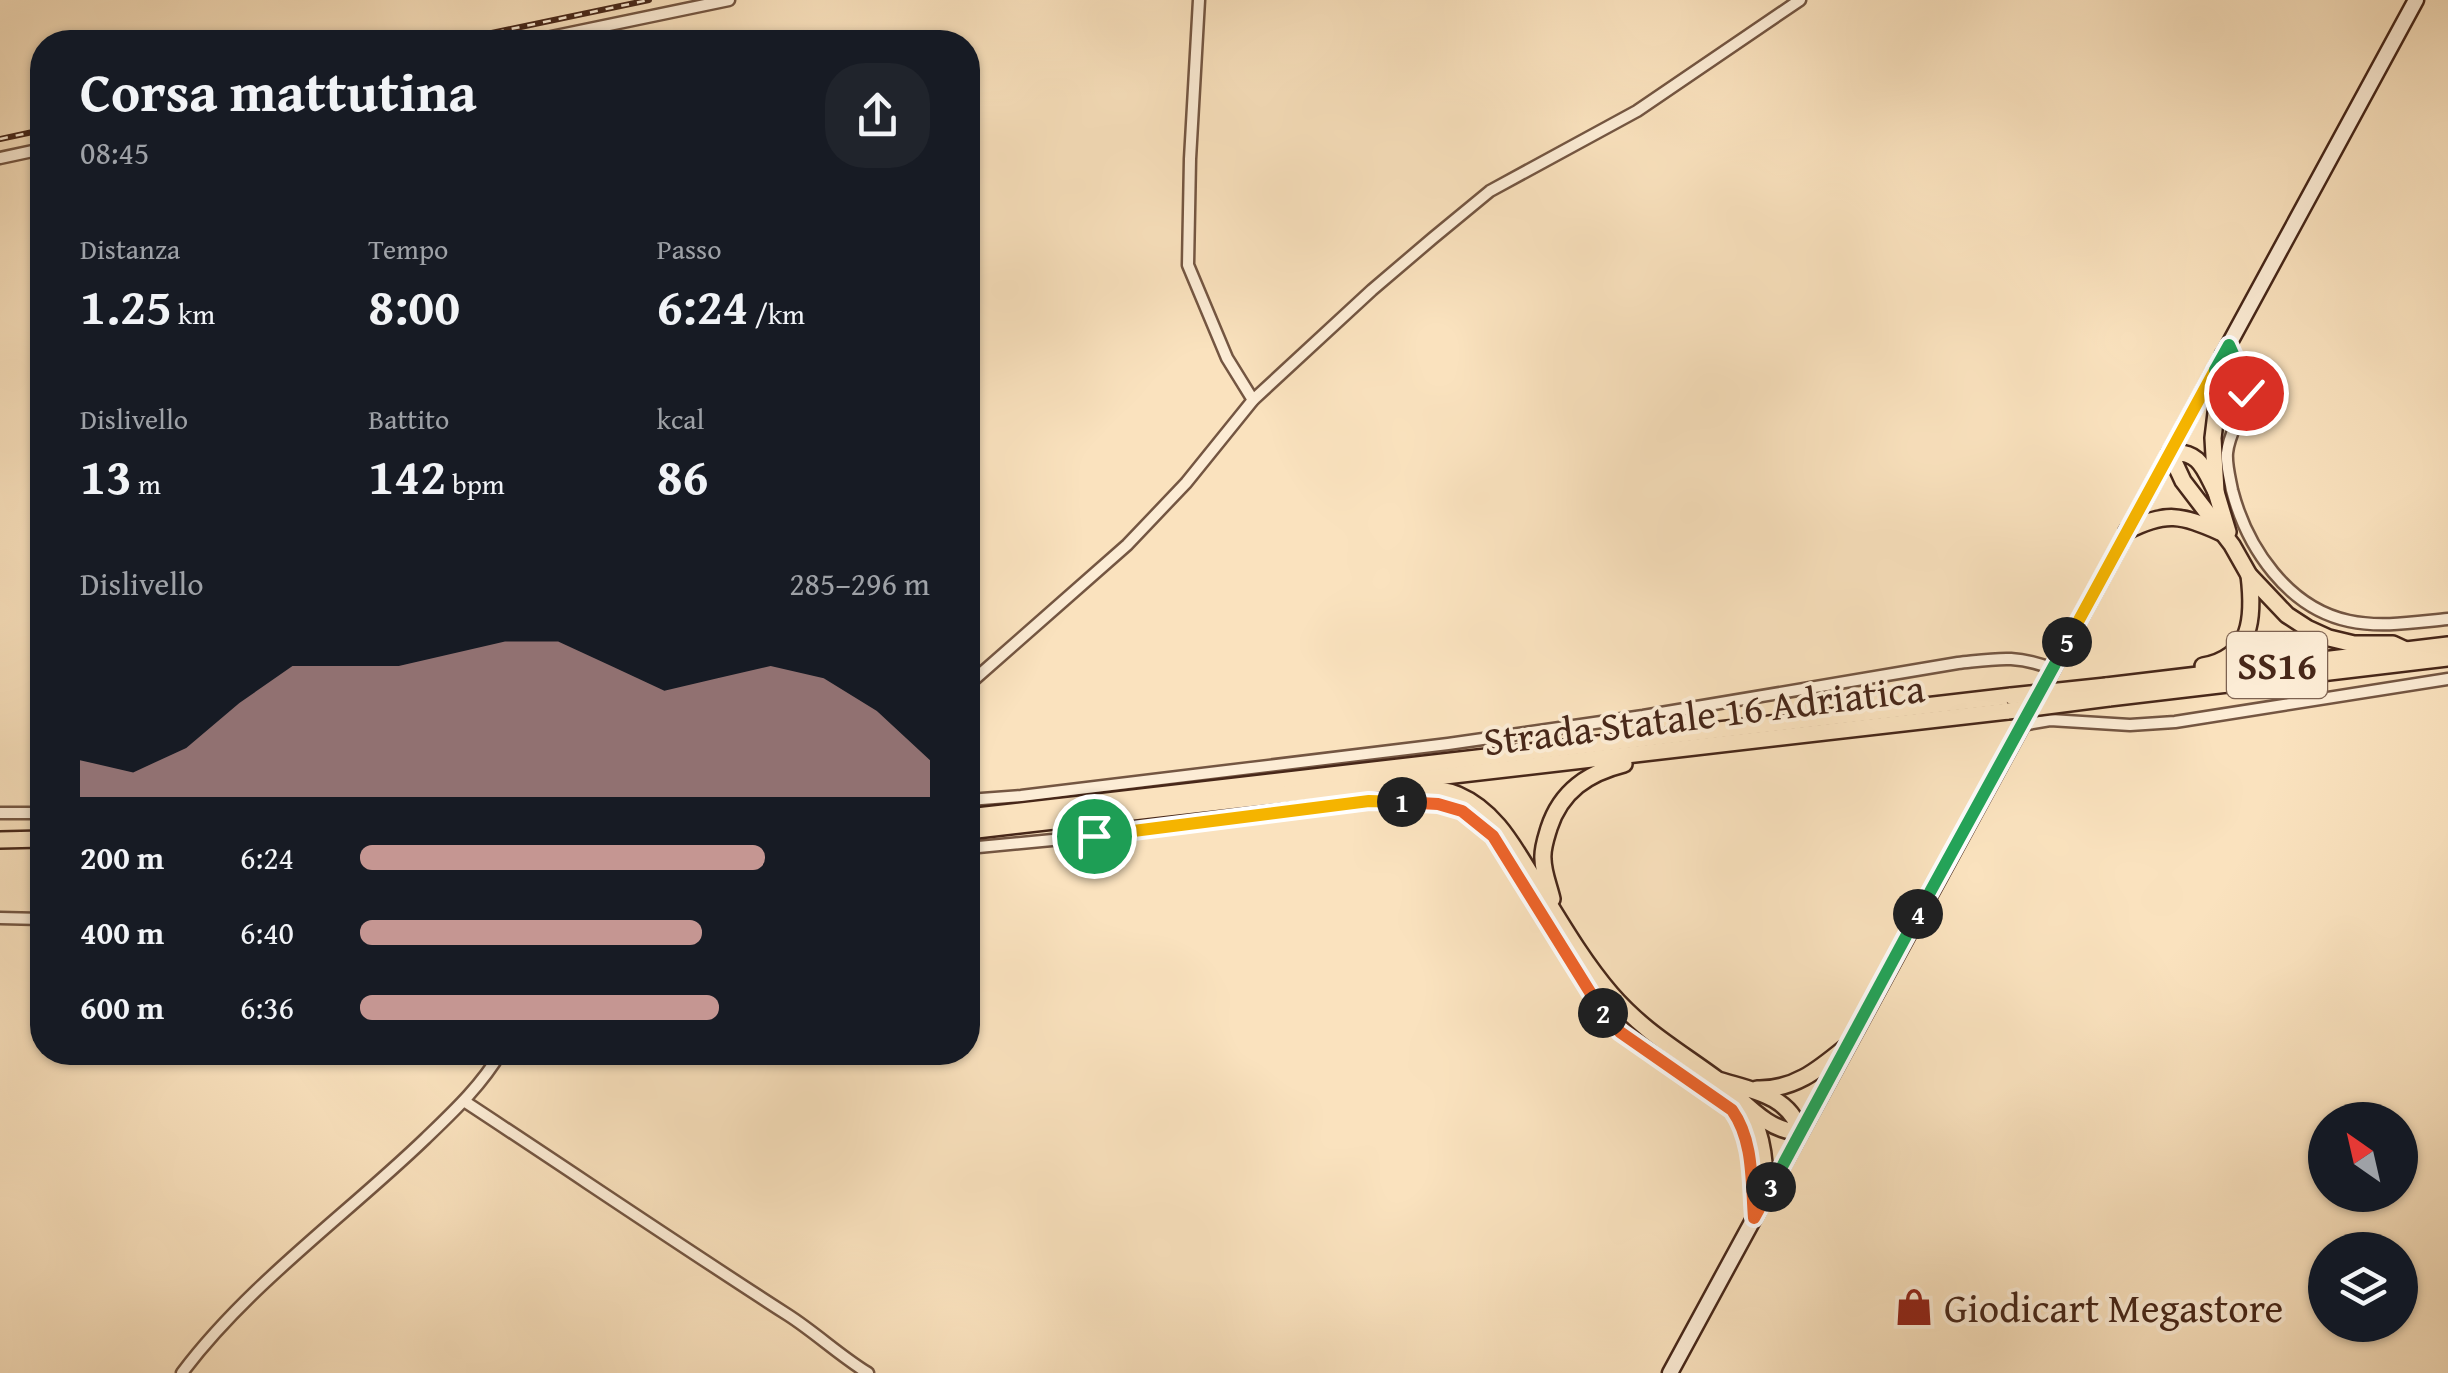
<!DOCTYPE html>
<html lang="it">
<meta charset="utf-8">
<style>
:root{--surface:#171b24;--page:#20242c;--text:#f1f3f6;--muted:#9ea1a6;--accent:#c59692}
body{margin:0;font-family:"Gentium Book Plus",serif;background:var(--page);color:var(--text);height:100vh;display:flex;flex-direction:column;font-size:38px;white-space:nowrap}
*{box-sizing:border-box;margin:0}
p{font-size:32px;color:var(--muted)}
.icon{flex:none;width:55px;height:55px;fill:none;stroke:currentColor;stroke-width:2;stroke-linecap:round;stroke-linejoin:round}
.map{position:relative;flex:1;overflow:hidden}
.drawer{position:absolute;left:30px;top:30px;width:950px;height:1035px;display:flex;flex-direction:column;background:var(--surface);border-radius:40px;box-shadow:0 2px 8px #0004}
.drawer>*{flex:none}
.needle{width:65px;rotate:326deg}
.fabs{position:absolute;left:2308px;top:1102px;display:grid;gap:20px}
.fabs a{display:grid;place-items:center;width:110px;height:110px;border-radius:50%;background:var(--surface);box-shadow:0 2px 8px #0004;font-size:50px}
.pin{position:absolute;display:grid;place-items:center;width:85px;height:85px;color:#fff;margin:-42px;border:5px solid #fff;border-radius:50%;box-shadow:0 2px 10px #0007}
.km{position:absolute;width:50px;height:50px;margin:-25px;border-radius:50%;background:#222;color:#fff;font-size:28px;line-height:50px;text-align:center}
.round{display:grid;place-items:center;flex:none;width:105px;height:105px;border-radius:40px;background:var(--page)}
.summary{display:flex;align-items:center;justify-content:space-between;height:170px;padding:0 50px}
h1{font-size:55px;font-weight:800;line-height:75px}
.metrics{display:grid;grid-template-columns:repeat(3,1fr);gap:15px;height:170px;padding:10px 50px}
.metrics div{display:grid;align-content:center}
.metrics b{font-size:50px;font-weight:800}
.metrics small{font-size:28px;font-weight:400}
.metrics p{font-size:28px}
.chart{height:280px;padding:20px 50px}
.chart p{display:flex;justify-content:space-between}
.chart svg{width:100%;height:180px;margin-top:10px;fill:var(--accent);opacity:.7}
ul{padding:0 50px;list-style:none;font-size:32px}
li{display:grid;grid-template-columns:160px 120px 1fr;align-items:center;height:75px}
li i{height:25px;border-radius:12px;background:var(--accent)}
.map>svg:first-child{display:block}
</style>
<div class="map">
<svg width="2448" height="1373" viewBox="0 0 2448 1373">
<rect width="100%" height="100%" fill="#fae2be"/>
<filter id="stains"><feTurbulence type="fractalNoise" baseFrequency=".002" numOctaves="4"/><feColorMatrix values="0 0 0 0 .2 0 0 0 0 .09 0 0 0 0 .02 0 0 0 .5 -.17"/></filter>
<radialGradient id="worn" r=".72"><stop offset=".6" stop-color="#630" stop-opacity="0"/><stop offset="1" stop-color="#630" stop-opacity=".3"/></radialGradient>
<g fill="none" stroke-linecap="round" stroke-linejoin="round">
<g stroke="#745642" stroke-width="15">
<g id="minor">
<path d="M 1199,0 L 1190,159 L 1188,265 L 1227,358 L 1253,400"/>
<path d="M 527,42 L 729,0"/>
<path d="M 0,158 L 42,149"/>
<path d="M 2229,345 C 2247,376 2249,390 2236,424 C 2232,433 2228,443 2227,453 C 2226,465 2230,479 2232,490 C 2247,548 2288,608 2349,621 C 2381,628 2416,622 2448,619"/>
<path d="M 968,685 L 1127,545 L 1186,483 L 1253,400 L 1372,290 L 1433,238 L 1490,191 L 1637,111 L 1800,0"/>
<path d="M 2022,725 L 2050,720 L 2130,725 L 2175,722 L 2448,679"/>
<path d="M 968,800 L 1021,796 L 1448,744 L 1643,716 L 1958,663 C 1996,659 2016,654 2053,669"/>
<path d="M 0,813 L 42,813"/>
<path d="M 968,848 L 1094,836 L 1369,801 L 1438,804 L 1462,811 L 1493,836 L 1602,1012 L 1620,1032 L 1732,1111 C 1754,1140 1751,1181 1754,1216"/>
<path d="M 0,918 L 42,919"/>
<path d="M 464,1101 C 572,1172 679,1245 788,1315 C 816,1333 840,1356 868,1373"/>
<path d="M 182,1373 C 248,1285 346,1215 425,1139 C 453,1112 481,1086 501,1052"/>
</g>
</g>
<g stroke="#472719" stroke-width="19">
<path id="secondary" d="M 1670,1373 L 2416,0"/>
</g>
<g stroke="#472719" stroke-width="20">
<g id="trunk">
<path d="M 2223,355 L 2213,438 L 2216,492 L 2228,532"/>
<path d="M 2216,492 C 2204,469 2200,450 2170,453 L 2183,481 L 2232,545 L 2249,575 L 2287,615 L 2307,628 L 2329,638 L 2354,644 L 2393,644 L 2406,650"/>
<path d="M 2127,531 C 2166,511 2181,515 2220,532"/>
<path d="M 2203,666 C 2253,657 2254,616 2249,575"/>
<path d="M 2106,686 L 2448,645"/>
<path d="M 2109,698 L 2448,658"/>
<path d="M 1413,788 C 1429,789 1444,789 1458,795 C 1493,810 1511,842 1530,873 C 1555,913 1580,958 1611,994 C 1644,1032 1679,1051 1718,1080 C 1743,1099 1766,1132 1800,1132 C 1790,1095 1750,1090 1718,1080"/>
<path d="M 968,817 L 2011,696"/>
<path d="M 968,831 L 2008,711"/>
<path d="M 0,840 L 42,839"/>
<path d="M 1552,899 C 1549,886 1543,872 1543,859 C 1542,849 1546,838 1549,828 C 1561,791 1588,773 1624,764"/>
<path d="M 1757,1089 C 1794,1090 1818,1070 1846,1047"/>
<path d="M 1748,1108 C 1764,1137 1766,1166 1764,1199"/>
</g>
</g>
<use href="#minor" stroke="#fcecd5" stroke-width="10"/>
<use href="#secondary" stroke="#fcecd5" stroke-width="14"/>
<use href="#trunk" stroke="#fae2be" stroke-width="15"/>
<g stroke="#472719" stroke-width="6">
<g id="rail">
<path d="M 449,42 L 649,0"/>
<path d="M 0,139 L 42,130"/>
</g>
</g>
<use href="#rail" stroke="#fcecd5" stroke-width="2.5" stroke-dasharray="8" stroke-linecap="butt"/>
<g stroke="#472719" stroke-width="20" stroke-linecap="butt">
<g id="trunk-bridge">
<path d="M 2011,696 L 2106,686"/>
<path d="M 2008,711 L 2109,698"/>
</g>
</g>
<use href="#trunk-bridge" stroke="#fae2be" stroke-width="15"/>
</g>
<g fill="none" stroke-linecap="round" stroke-linejoin="round">
<g stroke="#fff" stroke-width="20">
<path id="split-1" d="M 1094,836 L 1369,801 L 1402,802"/>
</g>
<g stroke="#fff" stroke-width="20">
<path id="split-2" d="M 1402,802 L 1438,804 L 1462,811 L 1493,836 L 1603,1013"/>
</g>
<g stroke="#fff" stroke-width="20">
<path id="split-3" d="M 1603,1013 L 1620,1032 L 1732,1110 C 1754,1141 1751,1182 1754,1218 L 1771,1187"/>
</g>
<g stroke="#fff" stroke-width="20">
<path id="split-4" d="M 1771,1187 L 1918,914"/>
</g>
<g stroke="#fff" stroke-width="20">
<path id="split-5" d="M 1918,914 L 2067,642"/>
</g>
<g stroke="#fff" stroke-width="20">
<path id="split-6" d="M 2067,642 L 2215,370"/>
</g>
<g stroke="#fff" stroke-width="20">
<path id="split-7" d="M 2215,370 L 2229,345 L 2244,378 L 2246,393"/>
</g>
<use href="#split-1" stroke="#f5b400" stroke-width="12"/>
<use href="#split-2" stroke="#f0652b" stroke-width="12"/>
<use href="#split-3" stroke="#f0652b" stroke-width="12"/>
<use href="#split-4" stroke="#22a559" stroke-width="12"/>
<use href="#split-5" stroke="#22a559" stroke-width="12"/>
<use href="#split-6" stroke="#f5b400" stroke-width="12"/>
<use href="#split-7" stroke="#22a559" stroke-width="12"/>
</g>
<defs>
<g id="shop-bare" transform="scale(3)"><path d="M-5-2.5h2.3a2.7 3.5 0 0 1 5.4 0H5L5.5 6h-11ZM-1.5-2.5h3a1.5 2.3 0 0 0-3 0Z" fill="#8f2418" stroke="#fcecd5" stroke-width="2.5" paint-order="stroke"/></g>
</defs>
<g fill-rule="evenodd">
<use href="#shop-bare" x="1914" y="1307"/>
</g>
<g text-anchor="middle" dominant-baseline="central" stroke-width="8" stroke-linejoin="round" paint-order="stroke">
<rect fill="#fcecd5" stroke="#7d6251" stroke-width="2.5" x="2227" y="632" width="100" height="66" rx="8"/>
<g font-size="38" font-weight="bold" fill="#472719">
<text x="2277" y="665">SS16</text>
</g>
<g font-size="40" fill="#472719" stroke="#fcecd5">
<text transform="translate(1704 714) rotate(-7)">Strada Statale 16 Adriatica</text>
</g>
<g font-size="40" fill="#472719" stroke="#fcecd5" text-anchor="start">
<text x="1944" y="1307">Giodicart Megastore</text>
</g>
</g>
<rect width="100%" height="100%" filter="url(#stains)"/>
<rect width="100%" height="100%" fill="url(#worn)"/>
</svg>
<div class="fabs">
<a><svg class="needle" viewBox="-14 -14 28 28"><path d="M0-13l5 13h-10z" fill="#e53935"/><path d="M0 13l5-13h-10z" fill="#9ea1a6"/></svg></a>
<a><svg class="icon" aria-label="layers" viewBox="0 0 24 24"><path d="M12 4l9 5-9 5-9-5zM3 14l9 5 9-5"/></svg></a>
</div>
<div class="pin" style="left:1094px;top:836px;background:#1e9e55"><svg class="icon" aria-label="arrive" viewBox="0 0 24 24"><path d="M6 21V4h12l-3 4 3 4H6"/></svg></div>
<div class="pin" style="left:2246px;top:393px;background:#d93025"><svg class="icon" aria-label="check" viewBox="0 0 24 24"><path d="M5 12l5 5 9-10"/></svg></div>
<b class="km" style="left:1402px;top:802px">1</b>
<b class="km" style="left:1603px;top:1013px">2</b>
<b class="km" style="left:1771px;top:1187px">3</b>
<b class="km" style="left:1918px;top:914px">4</b>
<b class="km" style="left:2067px;top:642px">5</b>
<section class="drawer">
<div class="summary"><div><h1>Corsa mattutina</h1><p>08:45</p></div><a class="round"><svg class="icon" aria-label="share" viewBox="0 0 24 24"><path d="M12 15V3M7 8l5-5 5 5M5 13v7h14v-7"/></svg></a></div>
<div class="metrics">
<div><p>Distanza</p><b>1.25<small> km</small></b></div>
<div><p>Tempo</p><b>8:00</b></div>
<div><p>Passo</p><b>6:24<small> /km</small></b></div>
</div>
<div class="metrics">
<div><p>Dislivello</p><b>13<small> m</small></b></div>
<div><p>Battito</p><b>142<small> bpm</small></b></div>
<div><p>kcal</p><b>86</b></div>
</div>
<div class="chart"><p><span>Dislivello</span>285–296 m</p>
<svg viewBox="0 0 160 44" preserveAspectRatio="none"><path d="M0 44V35L10 38L20 32L30 21L40 12L50 12L60 12L70 9L80 6L90 6L100 12L110 18L120 15L130 12L140 15L150 23L160 35V44z"/></svg>
</div>
<ul>
<li><b>200 m</b>6:24<i style="width:71%"></i></li>
<li><b>400 m</b>6:40<i style="width:60%"></i></li>
<li><b>600 m</b>6:36<i style="width:63%"></i></li>
</ul>
</section>
</div>
